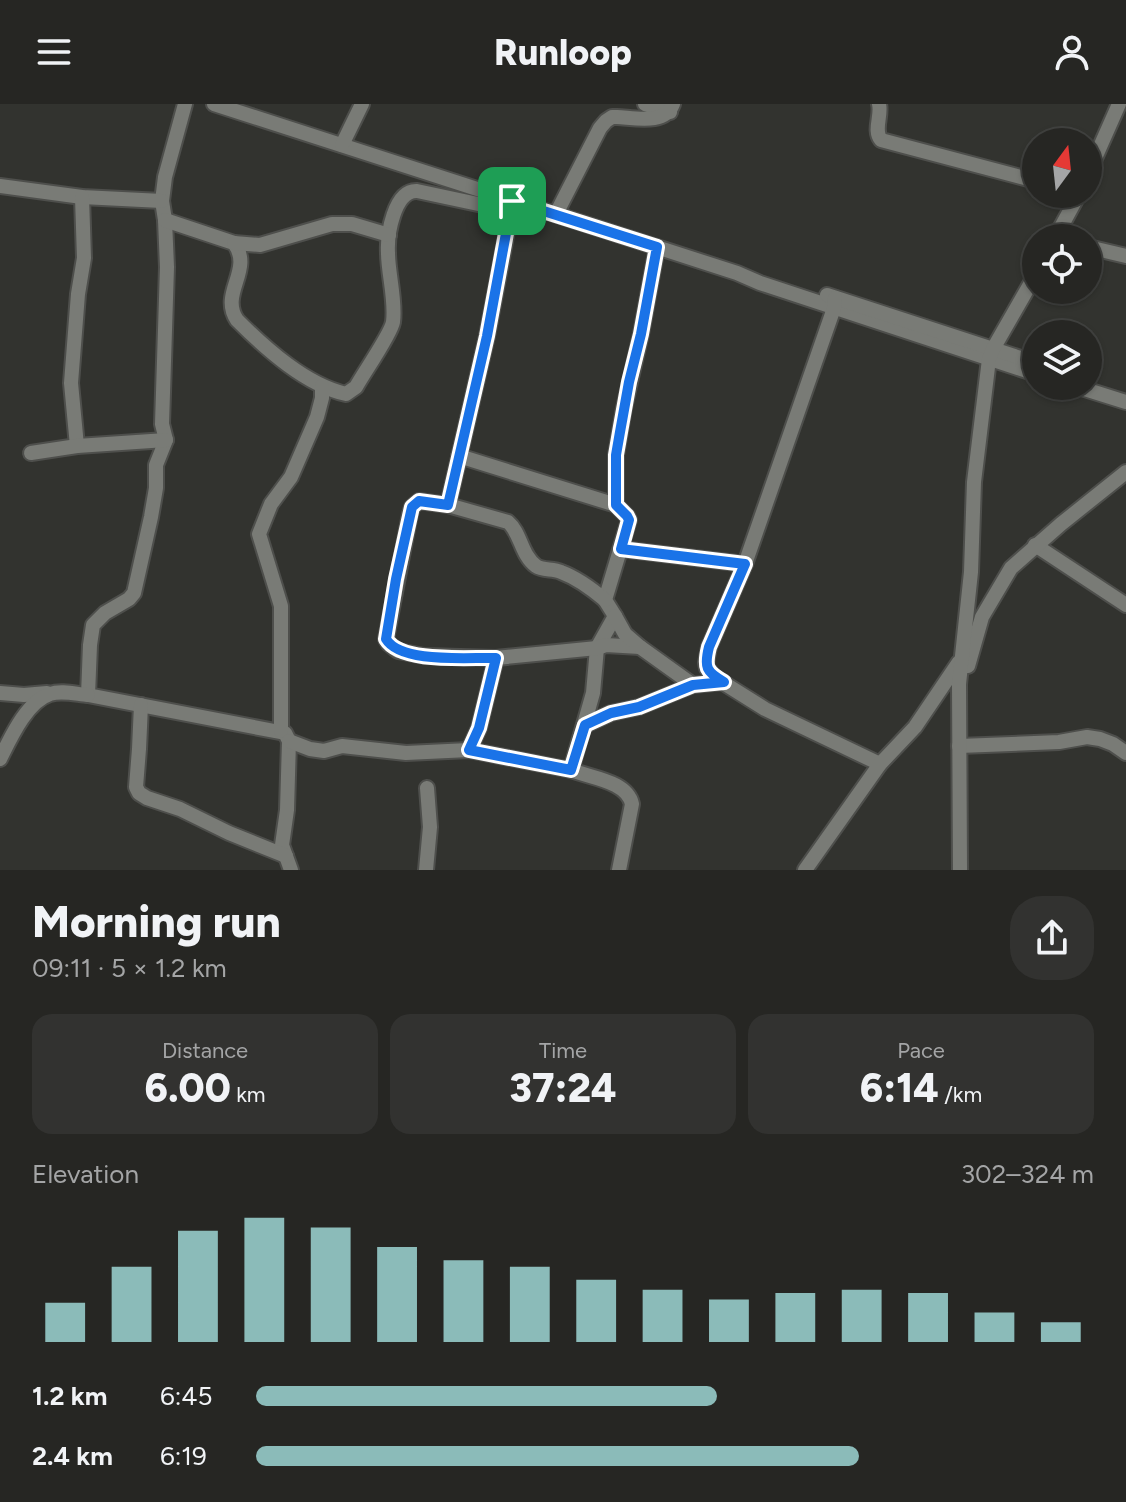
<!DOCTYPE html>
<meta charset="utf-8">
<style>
:root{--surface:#262623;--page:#323230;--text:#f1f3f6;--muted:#a4a5a6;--line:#424341;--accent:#8bbbb9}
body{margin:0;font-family:Figtree,sans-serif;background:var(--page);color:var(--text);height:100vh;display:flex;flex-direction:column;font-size:30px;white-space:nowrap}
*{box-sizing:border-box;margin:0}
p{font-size:26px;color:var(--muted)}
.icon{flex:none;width:44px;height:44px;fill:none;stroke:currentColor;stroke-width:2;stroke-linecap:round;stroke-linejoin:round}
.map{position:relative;height:766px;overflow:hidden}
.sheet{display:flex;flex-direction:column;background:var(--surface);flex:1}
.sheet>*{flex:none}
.needle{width:52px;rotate:15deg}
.controls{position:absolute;left:1022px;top:24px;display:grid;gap:16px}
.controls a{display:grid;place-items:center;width:80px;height:80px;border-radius:50%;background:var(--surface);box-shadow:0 2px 6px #0004,0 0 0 2px var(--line);font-size:40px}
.pin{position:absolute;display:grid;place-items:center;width:68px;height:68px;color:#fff;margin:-34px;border-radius:16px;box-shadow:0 4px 12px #0006}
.round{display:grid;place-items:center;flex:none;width:84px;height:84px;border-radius:32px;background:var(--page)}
.overview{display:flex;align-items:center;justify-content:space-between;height:136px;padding:0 32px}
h1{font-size:44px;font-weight:800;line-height:60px}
.stats{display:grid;grid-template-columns:repeat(3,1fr);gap:12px;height:136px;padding:8px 32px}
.stats div{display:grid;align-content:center;border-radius:20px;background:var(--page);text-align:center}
.stats b{font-size:40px;font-weight:800}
.stats small{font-size:22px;font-weight:400}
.stats p{font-size:22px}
.chart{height:224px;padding:16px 32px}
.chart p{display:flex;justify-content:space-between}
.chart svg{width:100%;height:144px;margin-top:8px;stroke:var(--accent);stroke-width:6}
ul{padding:0 32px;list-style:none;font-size:26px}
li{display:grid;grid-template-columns:128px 96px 1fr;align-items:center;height:60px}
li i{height:20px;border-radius:10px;background:var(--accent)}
header{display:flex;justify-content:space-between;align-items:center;height:104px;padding:0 32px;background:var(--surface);font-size:36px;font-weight:800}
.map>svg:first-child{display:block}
</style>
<header><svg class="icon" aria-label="menu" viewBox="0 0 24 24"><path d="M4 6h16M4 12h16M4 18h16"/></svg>Runloop<svg class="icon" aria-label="person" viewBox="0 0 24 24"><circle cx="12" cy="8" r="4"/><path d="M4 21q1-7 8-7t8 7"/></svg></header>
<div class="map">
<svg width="1126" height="766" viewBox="0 0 1126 766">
<rect width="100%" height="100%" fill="#32332f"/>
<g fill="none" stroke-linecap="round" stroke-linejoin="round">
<g stroke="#4e4f4c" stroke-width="18">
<g id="minor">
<path d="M 185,0 L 165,73 L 162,97 L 165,116 L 167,163 L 162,320 L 166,336 L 156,361 L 156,384 L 151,413 L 134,489 L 129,495 L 105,509 L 93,521 L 90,541 L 88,591 L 285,629 L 289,637 L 287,706 L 282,741 L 291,766"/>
<path d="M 214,0 L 737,169 L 760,179 L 1036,270"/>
<path d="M 645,0 L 670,8"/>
<path d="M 879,0 C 882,12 873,26 881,36 L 1036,77"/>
<path d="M 342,41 L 362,0"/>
<path d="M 1088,70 L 1119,0"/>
<path d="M 0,82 L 82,93 L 162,97"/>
<path d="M 556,110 L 600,24 L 606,17 L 612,13 L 617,13 C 636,14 665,21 673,0"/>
<path d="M 165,116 L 234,139 C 254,166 219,189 237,216 C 266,245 306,281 346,290 L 356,283 C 363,270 391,230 393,218 C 396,197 388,169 388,149 C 387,131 394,86 417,87 L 511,107"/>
<path d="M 1055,134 L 1079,90"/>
<path d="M 234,139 L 260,141 L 332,120 L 352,120 L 389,131"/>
<path d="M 1088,143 L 1126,152"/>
<path d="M 827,191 L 1036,259"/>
<path d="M 835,194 L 834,204 L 745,460 L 709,543 L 706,559 L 707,564 L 714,573 L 765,605 L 880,660"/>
<path d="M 1075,282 L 1126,298"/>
<path d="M 77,342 L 71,279 L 78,190 L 84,154 L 82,93"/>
<path d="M 31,349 L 77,342 L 166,336"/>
<path d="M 459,352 L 616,401 L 627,412 L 629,416 L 605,496 L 615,512 L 597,544 L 593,589 L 571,666"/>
<path d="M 448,401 L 487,232 L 512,101"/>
<path d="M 616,401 L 616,351 L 624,304 L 641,230 L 657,143"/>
<path d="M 1035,441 L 1126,501"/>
<path d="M 621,445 L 745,460"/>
<path d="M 605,496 C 592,485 577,474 561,468 C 553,464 543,467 536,462 C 521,451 521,429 508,418 L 448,401 L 419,397 L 412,403 L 410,410 L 386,535 L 389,540 L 398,547 L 424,552 L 496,554 L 597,544 L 606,541 L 640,543"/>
<path d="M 615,512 L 625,530 L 640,543 L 693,581"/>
<path d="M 968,562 L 982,513 L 1011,464 L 1061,420 L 1126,368"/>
<path d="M 0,589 L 24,591 L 47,589"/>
<path d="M 141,601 L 139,645 L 136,683 L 139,689 L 147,694 L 180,705 L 229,729 L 286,752"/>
<path d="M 585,621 L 611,609 L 639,603 L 693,581 L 723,578"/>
<path d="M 281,627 L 281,502 L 259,430 L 271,400 L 291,373 L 317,313 L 322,294 L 322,282"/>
<path d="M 289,637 L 310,645 L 324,647 L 342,642 L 406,649 L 469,646 L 571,666 C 591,674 627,677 632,700 L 619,766"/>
<path d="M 959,642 L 1059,638 L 1087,633 L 1100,635 L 1113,640 L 1126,649"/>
<path d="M 469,646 L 479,624 L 496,554"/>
<path d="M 0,655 C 10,635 27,597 50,590 C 61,586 76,590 88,591"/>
<path d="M 426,766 L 430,723 L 427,684"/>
<path d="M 805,766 L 880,660 L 915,623 L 959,558"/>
<path d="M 960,766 L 959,580 L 971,468 L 974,378 L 989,255 L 993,245 L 1036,170"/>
</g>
</g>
<use href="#minor" stroke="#797b76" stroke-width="14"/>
</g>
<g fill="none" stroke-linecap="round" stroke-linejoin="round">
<g stroke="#fff" stroke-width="16">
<path id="route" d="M 512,97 L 657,143 L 641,230 L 629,278 L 620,328 L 616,351 L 616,401 L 627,412 L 629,416 L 621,445 L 745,460 L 709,543 C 704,563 706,568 724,578 L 693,581 L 639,603 L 611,609 L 585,621 L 571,666 L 469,646 L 479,624 L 496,554 C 469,553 401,560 386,535 L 396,475 L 412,403 L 419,397 L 448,401 L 487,232 Z"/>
</g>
<use href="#route" stroke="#1a73e8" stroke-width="10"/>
</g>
</svg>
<div class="controls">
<a><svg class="needle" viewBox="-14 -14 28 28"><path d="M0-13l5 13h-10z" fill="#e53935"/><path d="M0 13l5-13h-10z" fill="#a4a5a6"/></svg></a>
<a><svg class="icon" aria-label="locate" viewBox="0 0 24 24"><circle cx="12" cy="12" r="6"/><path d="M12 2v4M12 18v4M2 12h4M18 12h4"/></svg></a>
<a><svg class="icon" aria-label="layers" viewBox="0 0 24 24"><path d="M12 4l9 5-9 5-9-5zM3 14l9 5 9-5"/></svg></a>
</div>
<div class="pin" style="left:512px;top:97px;background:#1e9e55"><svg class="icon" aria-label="arrive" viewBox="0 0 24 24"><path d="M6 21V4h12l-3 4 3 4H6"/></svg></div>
</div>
<section class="sheet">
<div class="overview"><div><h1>Morning run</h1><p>09:11 · 5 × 1.2 km</p></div><a class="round"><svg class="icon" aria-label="share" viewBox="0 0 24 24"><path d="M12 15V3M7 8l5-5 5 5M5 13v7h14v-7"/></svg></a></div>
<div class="stats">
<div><p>Distance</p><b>6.00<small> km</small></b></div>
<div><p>Time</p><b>37:24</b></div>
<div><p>Pace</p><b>6:14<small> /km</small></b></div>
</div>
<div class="chart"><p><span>Elevation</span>302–324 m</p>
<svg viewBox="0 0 160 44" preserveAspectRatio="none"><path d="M5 44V32M15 44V21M25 44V10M35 44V6M45 44V9M55 44V15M65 44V19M75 44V21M85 44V25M95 44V28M105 44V31M115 44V29M125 44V28M135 44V29M145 44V35M155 44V38"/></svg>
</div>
<ul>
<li><b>1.2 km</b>6:45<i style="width:55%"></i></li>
<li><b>2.4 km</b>6:19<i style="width:72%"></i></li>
</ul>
</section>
